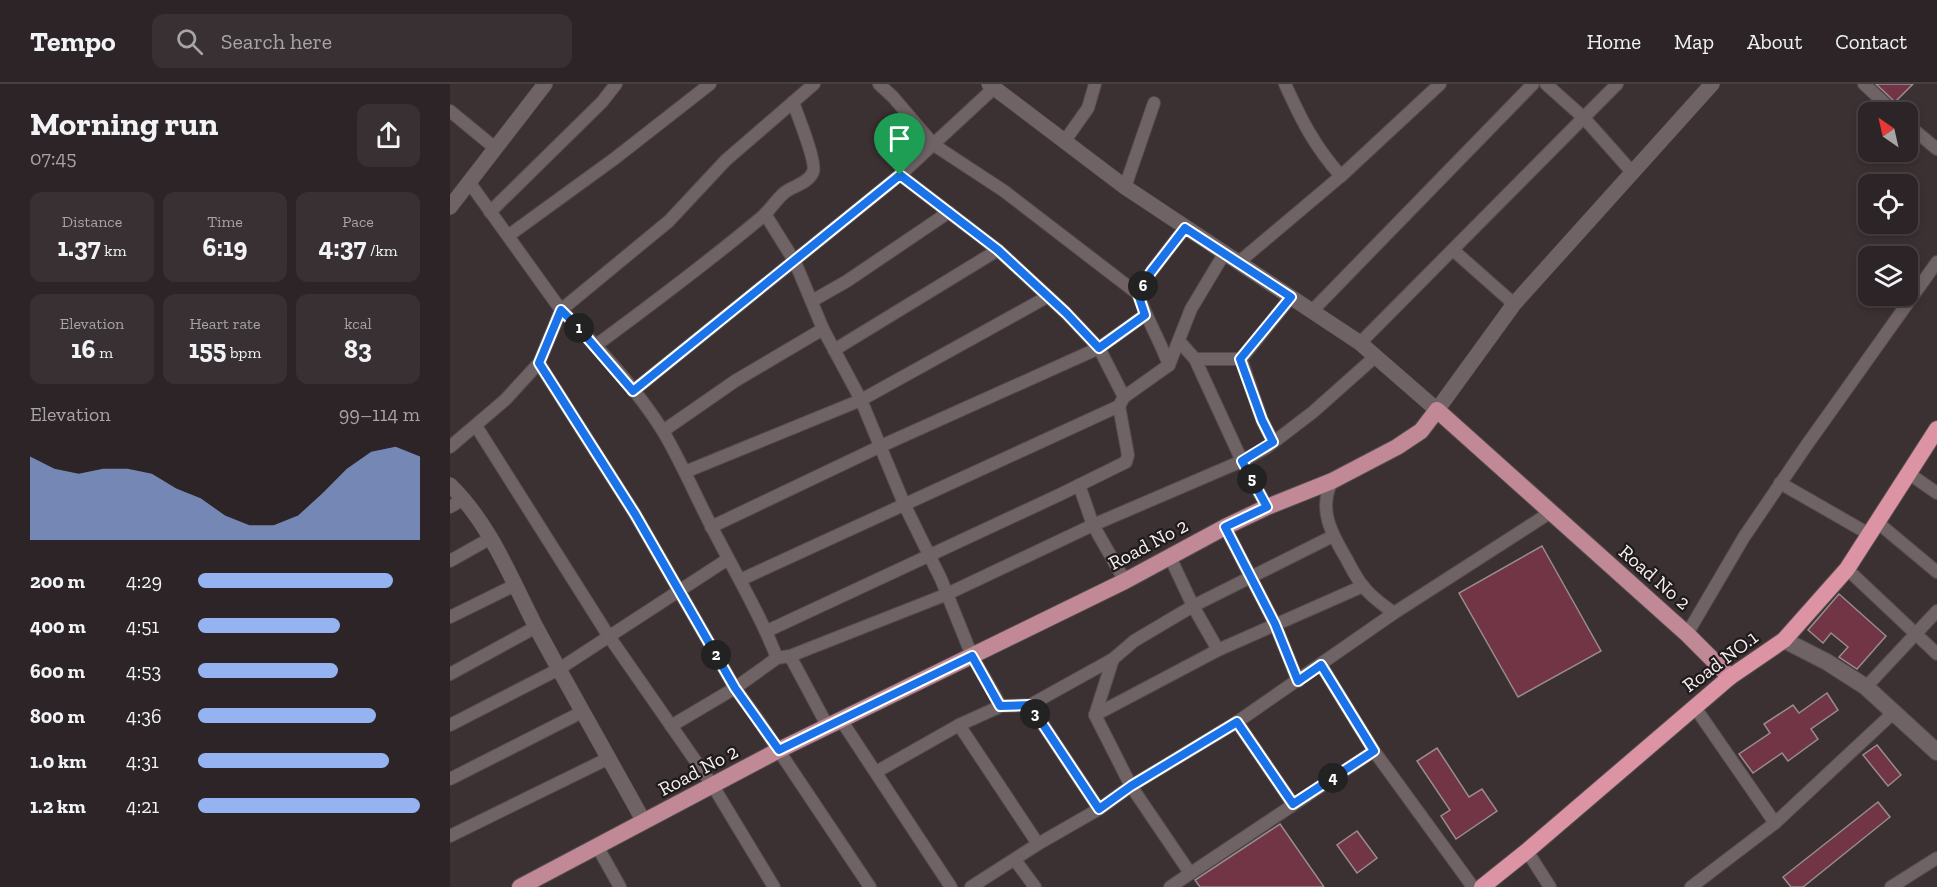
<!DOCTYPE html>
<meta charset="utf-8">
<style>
:root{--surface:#2c2426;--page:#383032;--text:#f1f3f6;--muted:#a6a4a7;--line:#484143;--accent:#95b2f1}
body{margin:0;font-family:"Zilla Slab",serif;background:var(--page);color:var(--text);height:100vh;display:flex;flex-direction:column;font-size:22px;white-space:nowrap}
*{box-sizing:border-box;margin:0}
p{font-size:20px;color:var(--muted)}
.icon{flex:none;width:33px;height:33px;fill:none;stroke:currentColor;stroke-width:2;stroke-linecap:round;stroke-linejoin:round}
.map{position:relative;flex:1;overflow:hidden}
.sheet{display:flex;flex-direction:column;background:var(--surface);width:450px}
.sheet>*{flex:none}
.needle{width:39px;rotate:326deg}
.buttons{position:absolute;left:1408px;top:18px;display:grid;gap:12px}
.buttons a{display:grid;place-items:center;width:60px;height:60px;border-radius:12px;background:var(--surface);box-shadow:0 3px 9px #0003,0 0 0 2px var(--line);font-size:30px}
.pin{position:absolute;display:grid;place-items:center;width:51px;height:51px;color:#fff;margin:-62px -26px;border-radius:50% 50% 50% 0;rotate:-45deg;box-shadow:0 0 6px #0007}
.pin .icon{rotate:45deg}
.km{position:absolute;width:30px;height:30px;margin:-15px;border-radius:50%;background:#222;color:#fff;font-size:16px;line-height:30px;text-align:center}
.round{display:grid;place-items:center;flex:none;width:63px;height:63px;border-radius:12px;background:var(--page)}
.head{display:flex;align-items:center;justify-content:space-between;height:102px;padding:0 30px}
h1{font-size:33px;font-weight:700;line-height:45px}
.metrics{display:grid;grid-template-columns:repeat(3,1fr);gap:9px;height:102px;padding:6px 30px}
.metrics div{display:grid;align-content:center;border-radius:12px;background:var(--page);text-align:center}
.metrics b{font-size:26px;font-weight:700}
.metrics small{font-size:16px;font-weight:400}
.metrics p{font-size:16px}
.chart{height:168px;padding:12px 30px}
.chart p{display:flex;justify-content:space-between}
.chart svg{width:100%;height:108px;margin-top:6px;fill:var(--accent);opacity:.7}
ul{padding:0 30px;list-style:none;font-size:20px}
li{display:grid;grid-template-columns:96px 72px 1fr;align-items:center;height:45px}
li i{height:15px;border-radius:8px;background:var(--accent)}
header{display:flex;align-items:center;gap:36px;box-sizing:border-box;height:84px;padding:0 30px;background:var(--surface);border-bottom:2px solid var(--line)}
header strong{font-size:28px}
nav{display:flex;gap:33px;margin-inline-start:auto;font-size:21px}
.search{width:420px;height:54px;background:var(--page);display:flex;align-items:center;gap:15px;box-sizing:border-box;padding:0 21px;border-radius:12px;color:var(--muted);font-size:22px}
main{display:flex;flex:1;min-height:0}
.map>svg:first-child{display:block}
</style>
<header>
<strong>Tempo</strong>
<div class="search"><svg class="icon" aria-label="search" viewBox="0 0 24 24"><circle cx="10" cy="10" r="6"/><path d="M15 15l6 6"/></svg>Search here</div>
<nav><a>Home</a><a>Map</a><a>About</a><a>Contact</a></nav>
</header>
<main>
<section class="sheet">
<div class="head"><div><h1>Morning run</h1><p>07:45</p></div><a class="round"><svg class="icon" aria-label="share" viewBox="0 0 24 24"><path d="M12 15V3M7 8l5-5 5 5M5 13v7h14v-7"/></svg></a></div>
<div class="metrics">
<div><p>Distance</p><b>1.37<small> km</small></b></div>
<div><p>Time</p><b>6:19</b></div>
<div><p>Pace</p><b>4:37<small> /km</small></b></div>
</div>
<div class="metrics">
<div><p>Elevation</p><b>16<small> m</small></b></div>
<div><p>Heart rate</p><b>155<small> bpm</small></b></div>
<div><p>kcal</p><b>83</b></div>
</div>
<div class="chart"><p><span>Elevation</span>99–114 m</p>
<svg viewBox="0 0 160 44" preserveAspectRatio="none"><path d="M0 44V10L10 15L20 17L30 15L40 15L50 17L60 23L70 27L80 34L90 38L100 38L110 34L120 25L130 15L140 8L150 6L160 10V44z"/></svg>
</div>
<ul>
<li><b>200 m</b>4:29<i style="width:88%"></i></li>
<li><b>400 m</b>4:51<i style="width:64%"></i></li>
<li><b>600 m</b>4:53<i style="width:63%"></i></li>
<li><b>800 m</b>4:36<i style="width:80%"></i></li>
<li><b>1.0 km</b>4:31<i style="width:86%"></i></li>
<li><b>1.2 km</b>4:21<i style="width:100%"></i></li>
</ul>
</section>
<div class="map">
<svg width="1487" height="803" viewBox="0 0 1487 803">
<rect width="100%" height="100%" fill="#3b3032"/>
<g fill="#713545" stroke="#988c8e" stroke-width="1.5">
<path d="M 1426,0 L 1463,0 L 1445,18 Z"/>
<path d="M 1092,462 L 1151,567 L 1068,613 L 1009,509 Z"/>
<path d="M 1389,510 L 1436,552 L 1407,585 L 1389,573 L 1398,563 L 1381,549 L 1373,559 L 1358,546 Z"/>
<path d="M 1377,609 L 1388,626 L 1361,645 L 1368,655 L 1338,677 L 1332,669 L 1303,689 L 1289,670 L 1320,649 L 1314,640 L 1343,621 L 1349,629 Z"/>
<path d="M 1427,661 L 1451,691 L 1438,702 L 1413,671 Z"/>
<path d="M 987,664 L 1019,713 L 1032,705 L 1047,727 L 1006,755 L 991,732 L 1000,726 L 967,677 Z"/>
<path d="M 1428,718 L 1440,733 L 1353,803 L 1341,803 L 1333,793 Z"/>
<path d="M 830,740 L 874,803 L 750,803 L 745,796 Z"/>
<path d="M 907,747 L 927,774 L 907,789 L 887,761 Z"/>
</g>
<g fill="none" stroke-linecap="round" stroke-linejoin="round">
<g stroke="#554c4d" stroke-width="14">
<g id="minor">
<path d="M 429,0 L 443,13 L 484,61 L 554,107 L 688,210 C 697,235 710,257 719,281"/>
<path d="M 1096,0 L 1134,34 L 1182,88"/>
<path d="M 1414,0 L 1444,28"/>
<path d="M 0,27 L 45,64"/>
<path d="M 1458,41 L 1487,65"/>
<path d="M 614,58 L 638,24 L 645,0"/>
<path d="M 450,91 L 548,166 L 616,229 L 649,264 L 674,313"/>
<path d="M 891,92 L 990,0"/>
<path d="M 19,98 L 111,226 C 145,259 190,309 214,349 C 234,383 249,420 268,455 C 288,494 311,532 327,574"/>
<path d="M 675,103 L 704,19"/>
<path d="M 40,128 L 152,18 L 166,0"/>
<path d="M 315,130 L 345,178 L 373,245 L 411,316 L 455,422 L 491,495 L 522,572 L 551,622"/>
<path d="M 58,152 L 164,75 L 260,0"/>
<path d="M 1003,166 L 1064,220"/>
<path d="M 789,178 L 891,92 C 864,62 851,35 835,0"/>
<path d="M 688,210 L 701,188 L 735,144"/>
<path d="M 362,217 L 397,197 L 499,128"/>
<path d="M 863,226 L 1083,0"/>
<path d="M 729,257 L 745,275 L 792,377 L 817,423"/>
<path d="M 910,259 L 1167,0"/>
<path d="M 145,262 C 202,220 258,178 312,133 C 320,126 326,116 334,109 C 342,102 358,100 363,88 C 367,78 347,30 343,18"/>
<path d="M 384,266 L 548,166"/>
<path d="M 745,275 L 791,275"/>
<path d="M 791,275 L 812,336 L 823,358"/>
<path d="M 791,275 L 841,213"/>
<path d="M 89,279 L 185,430 L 285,604 L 309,637 L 420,803"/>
<path d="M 183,307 L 450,91 L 544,4"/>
<path d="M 26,342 L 158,551 L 263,702 L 324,803"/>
<path d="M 213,347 L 285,297 L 373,245"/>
<path d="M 0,363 L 55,316 L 89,279 L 111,226 L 219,137 L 276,76 L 364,0"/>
<path d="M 235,388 L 411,316 L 597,213"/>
<path d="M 1458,389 L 1487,409"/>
<path d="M 882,397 C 868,425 881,449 896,474 C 901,483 906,494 913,502 C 921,513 933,521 944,529"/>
<path d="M 1330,399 L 1419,450"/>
<path d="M 629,401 L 643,441 L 675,497"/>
<path d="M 0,423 L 14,415"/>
<path d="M 1427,438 L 1487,488"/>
<path d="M 261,443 L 431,362 L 649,264 L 695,231"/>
<path d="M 775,443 L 825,540 L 848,597"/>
<path d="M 720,473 L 743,522 L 768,566"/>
<path d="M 0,477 L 41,454"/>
<path d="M 1397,485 L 1487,570"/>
<path d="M 290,496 L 669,322 L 674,313 L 719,281 L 741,225 L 774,170"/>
<path d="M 0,533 L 65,501"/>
<path d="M 317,547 L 609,411 L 676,378 L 678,371 L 669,322"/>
<path d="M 1237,550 L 1294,453 L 1356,362 L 1487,178"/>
<path d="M 340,572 L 378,643"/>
<path d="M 663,575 L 645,631 L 681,702 L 740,789"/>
<path d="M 871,581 L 924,667 L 1023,803"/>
<path d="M 0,590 L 86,543"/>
<path d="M 1416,603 L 1487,527"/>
<path d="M 580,621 L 649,725"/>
<path d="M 1244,622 L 1325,739"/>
<path d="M 645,631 L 768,566 L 913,502"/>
<path d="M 391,636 L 501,803"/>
<path d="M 787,638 L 843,720"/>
<path d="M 0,641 L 109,585 L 278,475"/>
<path d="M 509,641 L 588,760"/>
<path d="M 221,642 L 285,604 L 327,574 L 340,572 L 495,511 L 643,441 L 792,377 L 816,364 L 863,328 L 926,272"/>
<path d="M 426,688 L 509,641 L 551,622 L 580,621 L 663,575 L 684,557 L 743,522 L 883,452"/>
<path d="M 0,695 L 132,628"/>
<path d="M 0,752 L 159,674"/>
<path d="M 147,762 L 170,803"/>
<path d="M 1077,767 L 1100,803"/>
<path d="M 565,776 L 585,803"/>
<path d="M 521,803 L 588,760 L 649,725 L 681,702 L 787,638 L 944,529 L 1101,428"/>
<path d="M 720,803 L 924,667"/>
<path d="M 1241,803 L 1325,739 L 1443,629"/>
<path d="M 1441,803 L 1487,774"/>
</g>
</g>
<g stroke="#554c4d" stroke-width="16">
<g id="tertiary">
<path d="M 539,0 L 675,103 L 910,259 L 987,326 L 1064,220 L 1262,0"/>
<path d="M 0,123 L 95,0"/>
<path d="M 0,401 C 41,441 61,495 87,545 C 122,610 159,674 194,738"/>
</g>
</g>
<g stroke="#554c4d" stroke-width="18">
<path id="secondary" d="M 1334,556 L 1377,578 L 1416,603 L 1487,668"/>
</g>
<g stroke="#554c4d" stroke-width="18">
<path id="primary" d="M 70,803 L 329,666 L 675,497 L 775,443 L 817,423 L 882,397 L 947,363 L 971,347 L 987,326 L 1237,550 L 1280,593"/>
</g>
<g stroke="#554c4d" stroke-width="18">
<path id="trunk" d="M 1032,803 L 1077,767 L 1280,593 L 1334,556 L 1397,485 L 1487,345"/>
</g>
<use href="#minor" stroke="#6f6365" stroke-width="12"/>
<use href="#tertiary" stroke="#6f6365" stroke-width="15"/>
<use href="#secondary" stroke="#6f6365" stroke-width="16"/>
<use href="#primary" stroke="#c18895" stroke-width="16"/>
<use href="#trunk" stroke="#dc94a5" stroke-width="16"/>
</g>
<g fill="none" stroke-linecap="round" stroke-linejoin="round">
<g stroke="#fff" stroke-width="12">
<path id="route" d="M 450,91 L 548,166 L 616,229 L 649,264 L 695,231 L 688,210 L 701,188 L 735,144 L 841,213 L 790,275 L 812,336 L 823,358 L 792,377 L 817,423 L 775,443 L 825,540 L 848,597 L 871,581 L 924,667 L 843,720 L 787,638 L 681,702 L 649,725 L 580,621 L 550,622 L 522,572 L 329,666 L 285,604 L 185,430 L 89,279 L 111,226 L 127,242 L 183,307 Z"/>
</g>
<use href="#route" stroke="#1a73e8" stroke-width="8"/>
</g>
<g text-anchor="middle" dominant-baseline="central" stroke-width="4.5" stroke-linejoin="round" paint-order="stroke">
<g font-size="20" fill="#f6eff0" stroke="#1f1a1b">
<text transform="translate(698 460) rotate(-28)">Road No 2</text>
<text transform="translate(1205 493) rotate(41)">Road No 2</text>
<text transform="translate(1270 577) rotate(-37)">Road NO.1</text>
<text transform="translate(248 686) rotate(-28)">Road No 2</text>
</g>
</g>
</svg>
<div class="buttons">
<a><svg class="needle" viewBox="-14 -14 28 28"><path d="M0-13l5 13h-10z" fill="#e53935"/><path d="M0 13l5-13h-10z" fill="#a6a4a7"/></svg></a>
<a><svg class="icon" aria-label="locate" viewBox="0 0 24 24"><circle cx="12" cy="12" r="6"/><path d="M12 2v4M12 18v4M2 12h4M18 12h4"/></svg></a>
<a><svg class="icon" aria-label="layers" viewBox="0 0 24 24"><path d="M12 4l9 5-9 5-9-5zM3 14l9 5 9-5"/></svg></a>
</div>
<div class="pin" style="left:450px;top:91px;background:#1e9e55"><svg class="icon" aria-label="arrive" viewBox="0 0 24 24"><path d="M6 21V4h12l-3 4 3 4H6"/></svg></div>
<b class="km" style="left:129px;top:244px">1</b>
<b class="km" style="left:266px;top:571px">2</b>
<b class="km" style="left:585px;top:630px">3</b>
<b class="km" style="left:883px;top:694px">4</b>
<b class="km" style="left:802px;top:395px">5</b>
<b class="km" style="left:693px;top:202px">6</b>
</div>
</main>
